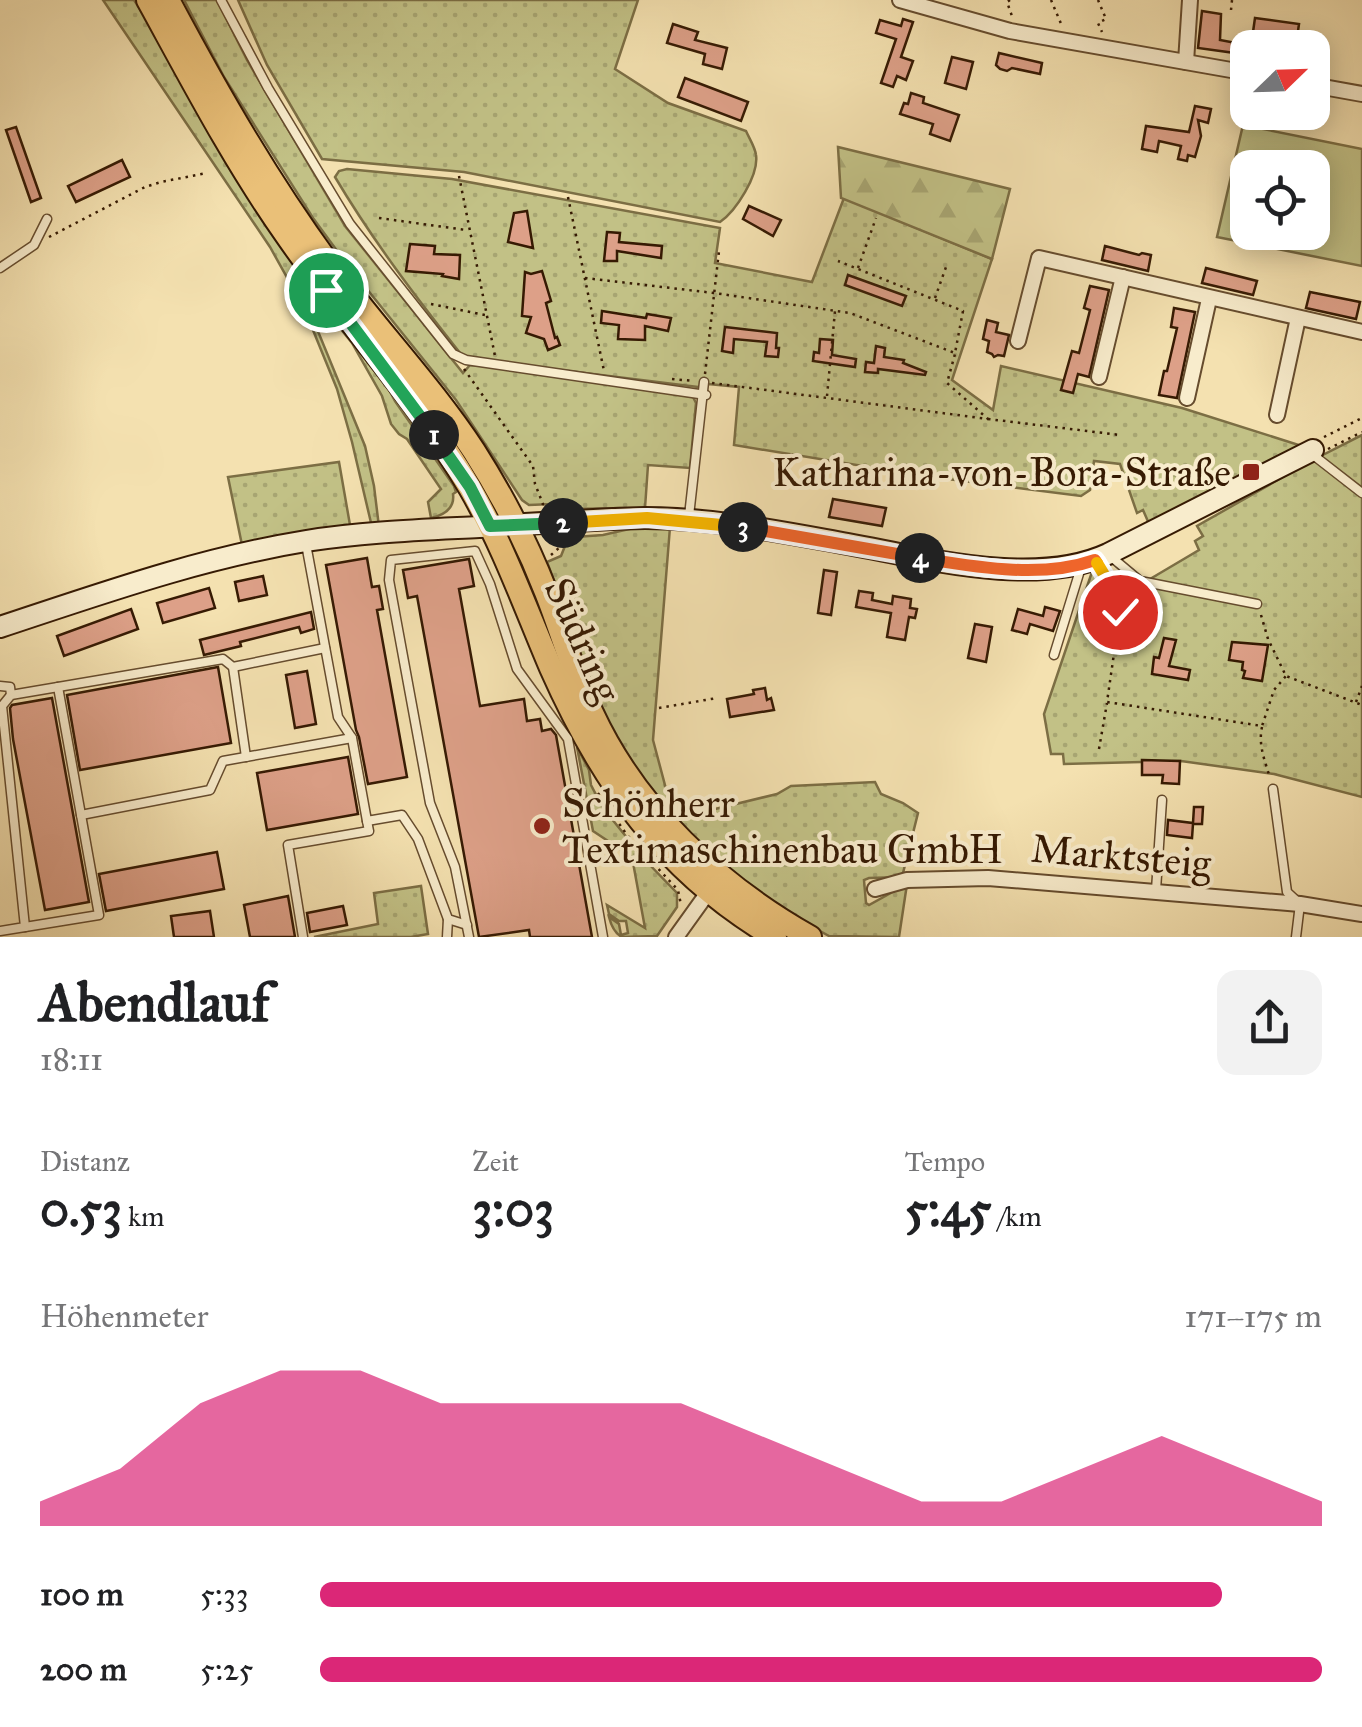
<!DOCTYPE html>
<html lang="de">
<meta charset="utf-8">
<style>
:root{--surface:#fff;--page:#f2f2f2;--text:#202124;--muted:#757577;--accent:#db2777}
body{margin:0;font-family:"IM FELL Great Primer",serif;background:var(--page);color:var(--text);height:100vh;display:flex;flex-direction:column;font-size:38px;white-space:nowrap}
*{box-sizing:border-box;margin:0}
p{font-size:32px;color:var(--muted)}
.icon{flex:none;width:55px;height:55px;fill:none;stroke:currentColor;stroke-width:2;stroke-linecap:round;stroke-linejoin:round}
.map{position:relative;height:937px;overflow:hidden}
.details{display:flex;flex-direction:column;background:var(--surface);flex:1}
.details>*{flex:none}
.needle{width:65px;rotate:67deg}
.fabs{position:absolute;left:1230px;top:30px;display:grid;gap:20px}
.fabs a{display:grid;place-items:center;width:100px;height:100px;border-radius:20px;background:var(--surface);box-shadow:0 5px 25px #0003;font-size:50px}
.pin{position:absolute;display:grid;place-items:center;width:85px;height:85px;color:#fff;margin:-42px;border:5px solid #fff;border-radius:50%;box-shadow:0 2px 10px #0007}
.km{position:absolute;width:50px;height:50px;margin:-25px;border-radius:50%;background:#222;color:#fff;font-size:28px;line-height:50px;text-align:center}
.round{display:grid;place-items:center;flex:none;width:105px;height:105px;border-radius:20px;background:var(--page)}
.overview{display:flex;align-items:center;justify-content:space-between;height:170px;padding:0 40px}
h1{font-size:55px;font-weight:700;line-height:75px}
.stats{display:grid;grid-template-columns:repeat(3,1fr);gap:15px;height:170px;padding:10px 40px}
.stats div{display:grid;align-content:center}
.stats b{font-size:50px;font-weight:700}
.stats small{font-size:28px;font-weight:400}
.stats p{font-size:28px}
.chart{height:280px;padding:20px 40px}
.chart p{display:flex;justify-content:space-between}
.chart svg{width:100%;height:180px;margin-top:10px;fill:var(--accent);opacity:.7}
ul{padding:0 40px;list-style:none;font-size:32px}
li{display:grid;grid-template-columns:160px 120px 1fr;align-items:center;height:75px}
li i{height:25px;border-radius:12px;background:var(--accent)}
.map>svg:first-child{display:block}
</style>
<div class="map">
<svg width="1362" height="937" viewBox="0 0 1362 937">
<defs>
<pattern id="grass-dots" width="8" height="8" patternUnits="userSpaceOnUse" patternTransform="scale(2.5)"><rect width="8" height="8" fill="#c2c186"/><path d="M2 2h.1M6 6h.1" fill="none" stroke="#a7a572" stroke-width="1.8" stroke-linecap="round"/></pattern>
<pattern id="forest-firs" width="22" height="20" patternUnits="userSpaceOnUse" patternTransform="scale(2.5)"><rect width="22" height="20" fill="#c2c186"/><path d="M5 1l3.5 6h-7zM16 11l3.5 6h-7z" fill="#a7a572"/></pattern>
</defs>
<rect width="100%" height="100%" fill="#f4e1b0"/>
<filter id="stains"><feTurbulence type="fractalNoise" baseFrequency=".002" numOctaves="4"/><feColorMatrix values="0 0 0 0 .2 0 0 0 0 .09 0 0 0 0 .02 0 0 0 .5 -.17"/></filter>
<radialGradient id="worn" r=".72"><stop offset=".6" stop-color="#630" stop-opacity="0"/><stop offset="1" stop-color="#630" stop-opacity=".3"/></radialGradient>
<g fill="url(#grass-dots)" stroke="#7c6e44" stroke-width="2.5">
<path d="M 103,0 L 134,0 L 381,374 L 395,401 L 454,486 L 456,492 L 453,494 C 455,509 444,515 431,518 L 428,502 L 441,489 L 407,439 L 399,434 L 391,424 L 382,396 L 352,343 L 319,302 L 308,307 L 365,446 L 374,486 L 379,527 L 372,527 L 352,442 L 337,389 L 304,308 L 270,247 Z"/>
<path d="M 184,0 L 217,0 L 247,60 L 345,226 L 463,373 L 470,365 L 513,368 L 693,397 L 696,403 L 690,468 L 648,465 L 645,508 L 559,509 L 553,504 L 529,505 L 522,500 L 456,400 L 346,263 L 313,218 L 224,77 Z"/>
<path d="M 238,0 L 638,0 L 615,69 L 668,103 L 746,131 C 749,138 755,147 756,155 C 759,175 736,211 720,222 L 464,172 L 322,159 L 267,65 Z"/>
<path d="M 347,169 L 452,179 L 720,228 L 715,263 L 812,282 L 844,198 L 992,259 L 952,380 L 993,410 L 1001,366 L 1182,408 L 1305,447 L 1150,526 L 1143,510 L 1137,513 L 1120,464 L 1094,461 L 1090,490 L 1081,496 L 924,476 L 734,445 L 739,387 L 708,384 L 698,387 L 464,358 C 418,300 373,241 335,177 L 339,171 Z"/>
<path d="M 1362,435 L 1362,797 L 1274,774 L 1181,761 L 1064,764 L 1063,754 L 1051,754 L 1044,714 L 1093,569 L 1150,579 L 1199,550 L 1195,541 L 1203,536 L 1197,526 L 1311,461 Z"/>
<path d="M 339,462 L 350,525 L 242,545 L 228,477 Z"/>
<path d="M 638,527 L 670,527 L 653,740 L 674,819 L 777,794 L 791,786 L 875,782 L 881,794 L 903,803 L 918,813 L 902,877 L 869,878 L 864,880 L 866,903 L 869,905 L 907,884 L 899,937 L 829,936 L 775,906 L 747,886 L 715,861 L 670,819 L 635,774 L 596,707 L 577,659 L 567,615 L 547,562 L 561,556 L 567,541 L 575,537 L 603,535 Z"/>
<path d="M 577,747 L 589,770 L 591,785 L 603,808 L 645,860 L 677,893 L 677,907 L 657,936 L 622,937 C 614,933 611,925 609,917 L 619,924 L 621,935 L 628,933 L 626,921 L 619,921 L 609,914 L 607,905 L 645,928 L 632,857 L 593,831 Z"/>
<path d="M 421,886 L 428,934 L 411,937 L 314,937 L 378,924 L 374,893 Z"/>
</g>
<path fill="url(#forest-firs)" stroke="#7c6e44" stroke-width="2.5" d="M 838,147 L 1010,189 L 992,259 L 841,198 Z"/>
<path fill="#c2c186" stroke="#7c6e44" stroke-width="2.5" fill-rule="evenodd" d="M 1243,125 L 1362,149 L 1362,266 L 1217,237 ZM 1248,168 L 1312,168 L 1312,232 L 1248,232 Z"/>
<g fill="#dda088" stroke="#361a03" stroke-width="2.5">
<path d="M 1202,11 L 1221,14 L 1220,40 L 1236,43 L 1235,53 L 1198,48 Z"/>
<path d="M 1255,18 L 1299,24 L 1296,45 L 1252,39 Z"/>
<path d="M 903,19 L 913,22 L 901,57 L 913,61 L 906,80 L 897,76 L 893,87 L 881,83 L 896,39 L 876,33 L 880,20 L 901,26 Z"/>
<path d="M 673,24 L 698,32 L 695,40 L 727,48 L 722,69 L 703,64 L 705,54 L 667,43 Z"/>
<path d="M 999,53 L 1042,63 L 1040,74 L 1012,68 L 1007,71 L 1000,69 L 996,65 Z"/>
<path d="M 952,57 L 973,62 L 966,89 L 945,83 Z"/>
<path d="M 685,78 L 748,102 L 741,121 L 678,97 Z"/>
<path d="M 911,93 L 924,97 L 923,103 L 959,115 L 950,141 L 930,134 L 933,124 L 900,114 L 904,103 L 908,104 Z"/>
<path d="M 1195,106 L 1211,109 L 1208,123 L 1198,120 L 1201,136 L 1195,157 L 1188,155 L 1187,161 L 1178,159 L 1181,146 L 1159,141 L 1157,152 L 1142,149 L 1146,126 L 1189,132 Z"/>
<path d="M 16,127 L 41,198 L 31,202 L 6,130 Z"/>
<path d="M 122,160 L 130,177 L 76,202 L 68,186 Z"/>
<path d="M 749,206 L 781,220 L 773,236 L 743,219 Z"/>
<path d="M 527,211 L 533,248 L 508,242 L 514,213 Z"/>
<path d="M 607,232 L 620,233 L 619,242 L 662,246 L 661,258 L 617,251 L 617,261 L 604,261 Z"/>
<path d="M 410,244 L 435,246 L 434,254 L 460,255 L 459,279 L 442,276 L 443,274 L 406,271 Z"/>
<path d="M 1105,246 L 1139,255 L 1142,253 L 1151,255 L 1148,271 L 1102,260 Z"/>
<path d="M 1206,268 L 1257,281 L 1253,295 L 1202,283 Z"/>
<path d="M 542,271 L 551,301 L 546,303 L 555,338 L 557,337 L 560,345 L 548,350 L 544,339 L 526,333 L 531,317 L 522,316 L 525,272 L 531,274 Z"/>
<path d="M 848,275 L 906,296 L 902,306 L 845,285 Z"/>
<path d="M 1090,286 L 1109,290 L 1089,377 L 1078,374 L 1073,393 L 1061,390 L 1072,351 L 1079,353 L 1090,310 L 1084,308 Z"/>
<path d="M 1310,292 L 1360,302 L 1356,319 L 1306,308 Z"/>
<path d="M 1174,308 L 1195,312 L 1177,398 L 1159,395 L 1164,371 L 1167,371 L 1177,328 L 1171,327 Z"/>
<path d="M 602,311 L 646,318 L 647,314 L 671,318 L 668,331 L 645,326 L 645,340 L 618,339 L 619,325 L 601,323 Z"/>
<path d="M 987,320 L 998,323 L 996,332 L 1009,335 L 1004,356 L 998,355 L 994,357 L 992,354 L 987,352 L 989,341 L 983,339 Z"/>
<path d="M 725,327 L 777,333 L 776,348 L 779,348 L 778,357 L 765,356 L 767,342 L 734,339 L 733,353 L 722,351 Z"/>
<path d="M 820,339 L 833,340 L 832,355 L 856,359 L 855,367 L 813,361 L 814,352 L 819,353 Z"/>
<path d="M 876,346 L 885,348 L 884,357 L 904,360 L 903,363 L 926,372 L 925,375 L 878,369 L 878,373 L 865,372 L 866,362 L 874,363 Z"/>
<path d="M 833,499 L 886,508 L 882,526 L 829,517 Z"/>
<path d="M 367,558 L 372,587 L 379,586 L 383,609 L 377,610 L 407,777 L 368,784 L 359,737 L 356,730 L 326,565 Z"/>
<path d="M 469,559 L 474,586 L 459,589 L 480,706 L 524,699 L 527,721 L 540,719 L 542,731 L 551,729 L 556,735 L 592,937 L 530,937 L 529,930 L 479,937 L 417,596 L 408,598 L 403,570 Z"/>
<path d="M 824,570 L 837,572 L 831,615 L 818,613 Z"/>
<path d="M 263,576 L 267,595 L 239,601 L 235,582 Z"/>
<path d="M 209,588 L 215,608 L 163,623 L 157,603 Z"/>
<path d="M 859,591 L 873,593 L 872,600 L 892,604 L 893,596 L 911,599 L 910,608 L 917,609 L 915,618 L 909,617 L 905,640 L 887,637 L 891,613 L 856,607 Z"/>
<path d="M 1045,607 L 1060,611 L 1053,631 L 1030,624 L 1027,634 L 1012,630 L 1018,609 L 1043,616 Z"/>
<path d="M 131,609 L 138,629 L 64,656 L 57,636 Z"/>
<path d="M 311,612 L 314,629 L 301,633 L 299,627 L 240,642 L 241,646 L 204,655 L 200,640 Z"/>
<path d="M 975,624 L 992,627 L 986,662 L 968,658 Z"/>
<path d="M 1164,638 L 1176,640 L 1169,666 L 1190,670 L 1188,680 L 1152,674 L 1154,657 L 1159,658 Z"/>
<path d="M 1232,642 L 1268,645 L 1262,681 L 1243,678 L 1245,671 L 1242,670 L 1243,662 L 1229,660 Z"/>
<path d="M 218,667 L 231,743 L 80,770 L 67,695 Z"/>
<path d="M 307,671 L 316,724 L 295,728 L 286,675 Z"/>
<path d="M 765,688 L 767,700 L 771,698 L 774,710 L 730,717 L 727,699 L 754,694 L 753,690 Z"/>
<path d="M 52,698 L 89,902 L 45,910 L 13,739 L 10,708 L 12,705 Z"/>
<path d="M 348,757 L 358,814 L 267,830 L 257,773 Z"/>
<path d="M 1142,760 L 1180,761 L 1179,784 L 1162,783 L 1163,775 L 1142,775 Z"/>
<path d="M 1194,807 L 1203,807 L 1202,824 L 1193,824 L 1192,838 L 1167,835 L 1168,820 L 1193,823 Z"/>
<path d="M 217,852 L 224,889 L 106,911 L 99,874 Z"/>
<path d="M 288,896 L 295,937 L 250,937 L 244,905 Z"/>
<path d="M 343,906 L 347,925 L 310,932 L 307,913 Z"/>
<path d="M 210,911 L 214,937 L 174,937 L 171,916 Z"/>
</g>
<g fill="none" stroke-linecap="round" stroke-linejoin="round">
<g stroke="#664c2e" stroke-width="11">
<g id="lane">
<path d="M 221,0 L 268,88 L 350,224 L 453,354 L 466,360 L 706,395"/>
<path d="M 0,268 L 34,245 L 47,219"/>
<path d="M 1313,450 L 1317,458 L 1362,493"/>
<path d="M 689,516 L 704,382"/>
<path d="M 306,544 L 338,717 L 352,738 L 367,821 L 402,815 L 418,839 L 448,919 L 467,925"/>
<path d="M 1109,555 L 1140,581 L 1257,604"/>
<path d="M 1054,655 L 1082,564"/>
<path d="M 233,667 L 246,757"/>
<path d="M 0,686 L 10,687 L 11,695"/>
<path d="M 1273,789 L 1287,892 L 1300,904 L 1296,937"/>
<path d="M 81,815 L 210,790 L 223,761 L 352,738"/>
<path d="M 1156,890 L 1162,800"/>
<path d="M 25,927 L 99,915 L 58,687"/>
<path d="M 0,931 L 25,927 L 2,706 L 11,695 L 223,659 L 233,667 L 325,648"/>
<path d="M 303,937 L 288,845 L 369,831 L 367,821"/>
<path d="M 447,937 L 448,919"/>
<path d="M 469,937 L 455,867 L 430,803 L 389,580 L 391,560 L 475,551 L 490,584 L 517,669 L 568,739 L 603,937"/>
</g>
</g>
<g stroke="#664c2e" stroke-width="18">
<g id="street">
<path d="M 900,0 L 1010,31 L 1248,73"/>
<path d="M 1186,62 L 1190,0"/>
<path d="M 1312,85 L 1362,94"/>
<path d="M 1018,341 L 1039,258 L 1362,332"/>
<path d="M 1099,377 L 1123,277"/>
<path d="M 1187,398 L 1209,299"/>
<path d="M 1277,415 L 1298,318"/>
<path d="M 875,889 L 907,880 L 988,878 L 1300,904 L 1362,914"/>
<path d="M 676,937 L 709,891 L 716,887"/>
</g>
</g>
<g stroke="#361a03" stroke-width="24">
<path id="secondary" d="M 0,627 C 100,594 201,558 306,541 C 363,532 421,530 479,527 C 534,524 590,519 645,518 C 713,518 781,532 848,544 C 925,558 1034,588 1108,554 L 1313,450"/>
</g>
<g stroke="#361a03" stroke-width="26">
<g id="primary">
<path d="M 148,0 C 192,80 234,161 287,236 C 346,321 417,398 470,488 C 503,545 525,607 551,668 C 601,781 666,874 775,937"/>
<path d="M 168,0 C 218,94 270,185 334,271 C 379,332 432,387 474,451 C 502,495 527,543 546,592 C 562,632 573,674 592,713 C 637,810 718,885 810,937"/>
</g>
</g>
<g stroke="#361a03" stroke-width="2.5" stroke-dasharray="2.5 5" stroke-linecap="butt">
<path d="M 1010,0 L 1007,2 L 1013,19"/>
<path d="M 1051,0 L 1062,26"/>
<path d="M 1098,0 L 1106,19 L 1098,23 L 1102,32"/>
<path d="M 1231,10 L 1232,0"/>
<path d="M 459,176 L 495,356"/>
<path d="M 568,197 L 604,371"/>
<path d="M 379,218 L 466,230"/>
<path d="M 49,237 L 145,187 L 161,182 L 207,173"/>
<path d="M 858,268 L 876,218"/>
<path d="M 585,278 L 714,293 L 850,313 L 955,353 L 963,311 L 838,261"/>
<path d="M 935,298 L 946,267"/>
<path d="M 431,304 L 485,315"/>
<path d="M 464,369 L 533,466 L 535,484 L 543,504 L 541,507"/>
<path d="M 705,374 L 719,251"/>
<path d="M 672,379 L 694,381"/>
<path d="M 712,383 L 988,419 L 947,383 L 955,354"/>
<path d="M 827,396 L 835,311"/>
<path d="M 988,419 L 1120,435"/>
<path d="M 1324,437 L 1362,418"/>
<path d="M 1328,449 L 1362,432"/>
<path d="M 551,555 L 560,547 L 561,538"/>
<path d="M 1103,572 L 1117,598 L 1120,612 L 1107,702 L 1262,726 L 1274,690 L 1286,676"/>
<path d="M 1261,615 L 1268,639 L 1286,676 L 1362,705"/>
<path d="M 1356,702 L 1362,686"/>
<path d="M 659,708 L 717,698"/>
<path d="M 1262,727 C 1258,745 1265,761 1270,778"/>
<path d="M 1099,749 L 1107,703"/>
<path d="M 598,793 L 627,835 L 678,890 L 681,905"/>
</g>
<use href="#lane" stroke="#f8eccc" stroke-width="8"/>
<use href="#street" stroke="#f8eccc" stroke-width="14"/>
<use href="#secondary" stroke="#f8eccc" stroke-width="20"/>
<use href="#primary" stroke="#eac078" stroke-width="22"/>
</g>
<g fill="none" stroke-linecap="round" stroke-linejoin="round">
<g stroke="#fff" stroke-width="20">
<path id="split-1" d="M 326,290 L 434,435"/>
</g>
<g stroke="#fff" stroke-width="20">
<path id="split-2" d="M 434,435 L 470,487 L 490,526 L 563,523"/>
</g>
<g stroke="#fff" stroke-width="20">
<path id="split-3" d="M 563,523 L 647,518 L 743,527"/>
</g>
<g stroke="#fff" stroke-width="20">
<path id="split-4" d="M 743,527 L 920,558"/>
</g>
<g stroke="#fff" stroke-width="20">
<path id="split-5" d="M 920,558 C 976,567 1041,579 1095,560 L 1097,563"/>
</g>
<g stroke="#fff" stroke-width="20">
<path id="split-6" d="M 1097,563 L 1112,588 L 1120,612"/>
</g>
<use href="#split-1" stroke="#22a559" stroke-width="12"/>
<use href="#split-2" stroke="#22a559" stroke-width="12"/>
<use href="#split-3" stroke="#f5b400" stroke-width="12"/>
<use href="#split-4" stroke="#f0652b" stroke-width="12"/>
<use href="#split-5" stroke="#f0652b" stroke-width="12"/>
<use href="#split-6" stroke="#f5b400" stroke-width="12"/>
</g>
<g fill="#8f2418" stroke="#f8eccc" stroke-width="4">
<rect x="1241" y="462" width="20" height="20" rx="5"/>
<circle cx="542" cy="826" r="10"/>
</g>
<g text-anchor="middle" dominant-baseline="central" stroke-width="8" stroke-linejoin="round" paint-order="stroke">
<g font-size="40" fill="#361a03" stroke="#f8eccc" text-anchor="end">
<text x="1231" y="472">Katharina-von-Bora-Straße</text>
<text x="562" y="803" text-anchor="start">Schönherr<tspan x="562" dy="46">Textimaschinenbau GmbH</tspan></text>
</g>
<g font-size="40" fill="#361a03" stroke="#f8eccc">
<text transform="translate(583 640) rotate(66)">Südring</text>
<text transform="translate(1121 856) rotate(5)">Marktsteig</text>
</g>
</g>
<rect width="100%" height="100%" filter="url(#stains)"/>
<rect width="100%" height="100%" fill="url(#worn)"/>
</svg>
<div class="fabs">
<a><svg class="needle" viewBox="-14 -14 28 28"><path d="M0-13l5 13h-10z" fill="#e53935"/><path d="M0 13l5-13h-10z" fill="#757577"/></svg></a>
<a><svg class="icon" aria-label="locate" viewBox="0 0 24 24"><circle cx="12" cy="12" r="6"/><path d="M12 2v4M12 18v4M2 12h4M18 12h4"/></svg></a>
</div>
<div class="pin" style="left:326px;top:290px;background:#1e9e55"><svg class="icon" aria-label="arrive" viewBox="0 0 24 24"><path d="M6 21V4h12l-3 4 3 4H6"/></svg></div>
<div class="pin" style="left:1120px;top:612px;background:#d93025"><svg class="icon" aria-label="check" viewBox="0 0 24 24"><path d="M5 12l5 5 9-10"/></svg></div>
<b class="km" style="left:434px;top:435px">1</b>
<b class="km" style="left:563px;top:523px">2</b>
<b class="km" style="left:743px;top:527px">3</b>
<b class="km" style="left:920px;top:558px">4</b>
</div>
<section class="details">
<div class="overview"><div><h1>Abendlauf</h1><p>18:11</p></div><a class="round"><svg class="icon" aria-label="share" viewBox="0 0 24 24"><path d="M12 15V3M7 8l5-5 5 5M5 13v7h14v-7"/></svg></a></div>
<div class="stats">
<div><p>Distanz</p><b>0.53<small> km</small></b></div>
<div><p>Zeit</p><b>3:03</b></div>
<div><p>Tempo</p><b>5:45<small> /km</small></b></div>
</div>
<div class="chart"><p><span>Höhenmeter</span>171–175 m</p>
<svg viewBox="0 0 160 44" preserveAspectRatio="none"><path d="M0 44V38L10 30L20 14L30 6L40 6L50 14L60 14L70 14L80 14L90 22L100 30L110 38L120 38L130 30L140 22L150 30L160 38V44z"/></svg>
</div>
<ul>
<li><b>100 m</b>5:33<i style="width:90%"></i></li>
<li><b>200 m</b>5:25<i style="width:100%"></i></li>
</ul>
</section>
